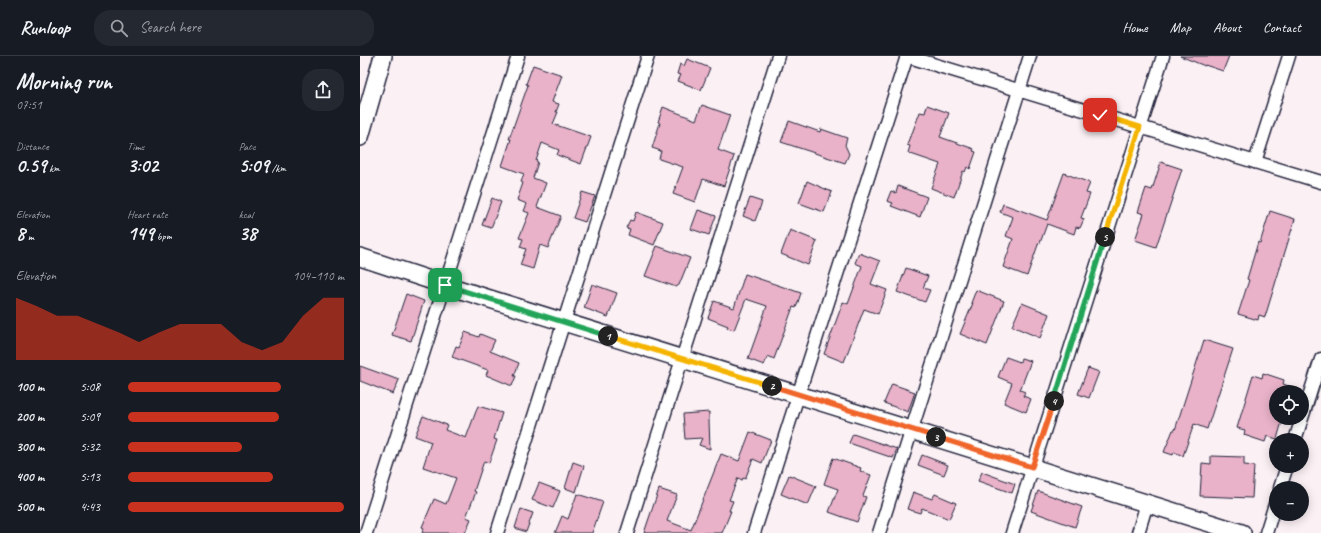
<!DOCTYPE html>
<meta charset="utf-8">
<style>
:root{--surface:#171b24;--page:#242831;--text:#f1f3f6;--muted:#9ea1a6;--line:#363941;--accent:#c8321e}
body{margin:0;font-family:Caveat,sans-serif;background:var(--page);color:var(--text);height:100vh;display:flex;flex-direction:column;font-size:15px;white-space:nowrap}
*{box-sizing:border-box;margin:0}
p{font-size:13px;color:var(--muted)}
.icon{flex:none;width:22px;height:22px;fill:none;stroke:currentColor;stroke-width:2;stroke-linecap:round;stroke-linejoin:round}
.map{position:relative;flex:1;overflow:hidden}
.side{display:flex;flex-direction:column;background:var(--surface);width:360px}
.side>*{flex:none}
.fabs{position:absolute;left:909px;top:329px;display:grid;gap:8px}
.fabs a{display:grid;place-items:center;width:40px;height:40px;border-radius:50%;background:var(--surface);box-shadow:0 2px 10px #0003;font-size:20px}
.pin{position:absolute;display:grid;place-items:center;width:34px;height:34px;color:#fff;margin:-17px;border-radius:8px;box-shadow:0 2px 6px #0006}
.km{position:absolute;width:20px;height:20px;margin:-10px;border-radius:50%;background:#222;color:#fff;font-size:11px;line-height:20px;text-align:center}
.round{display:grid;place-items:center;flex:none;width:42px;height:42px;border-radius:16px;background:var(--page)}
.headline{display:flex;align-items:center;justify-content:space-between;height:68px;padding:0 16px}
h1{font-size:22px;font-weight:700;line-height:30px}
.metrics{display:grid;grid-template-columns:repeat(3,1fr);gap:6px;height:68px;padding:4px 16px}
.metrics div{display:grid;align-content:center}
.metrics b{font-size:20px;font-weight:700}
.metrics small{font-size:11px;font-weight:400}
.metrics p{font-size:11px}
.chart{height:112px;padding:8px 16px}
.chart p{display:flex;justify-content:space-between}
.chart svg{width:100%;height:72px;margin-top:4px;fill:var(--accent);opacity:.7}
ul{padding:0 16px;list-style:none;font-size:13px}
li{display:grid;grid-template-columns:64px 48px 1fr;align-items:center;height:30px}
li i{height:10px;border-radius:5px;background:var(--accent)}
header{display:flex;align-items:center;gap:24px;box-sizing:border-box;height:56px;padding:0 20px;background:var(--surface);border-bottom:1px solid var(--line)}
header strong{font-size:19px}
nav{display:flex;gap:22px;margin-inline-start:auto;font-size:14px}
.search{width:280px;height:36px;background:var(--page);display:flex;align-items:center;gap:10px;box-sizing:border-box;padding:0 14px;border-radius:16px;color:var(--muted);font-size:15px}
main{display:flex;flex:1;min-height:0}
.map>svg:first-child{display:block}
</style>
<header>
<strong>Runloop</strong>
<div class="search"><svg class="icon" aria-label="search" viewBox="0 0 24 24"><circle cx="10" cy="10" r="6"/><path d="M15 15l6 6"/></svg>Search here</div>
<nav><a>Home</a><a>Map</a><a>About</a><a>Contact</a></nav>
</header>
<main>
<section class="side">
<div class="headline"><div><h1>Morning run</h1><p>07:51</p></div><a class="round"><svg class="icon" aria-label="share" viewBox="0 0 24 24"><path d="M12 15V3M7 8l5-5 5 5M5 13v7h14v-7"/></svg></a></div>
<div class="metrics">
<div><p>Distance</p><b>0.59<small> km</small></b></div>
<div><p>Time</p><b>3:02</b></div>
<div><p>Pace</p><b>5:09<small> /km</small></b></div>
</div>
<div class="metrics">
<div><p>Elevation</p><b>8<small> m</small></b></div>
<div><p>Heart rate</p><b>149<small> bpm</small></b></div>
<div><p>kcal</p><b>38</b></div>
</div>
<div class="chart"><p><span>Elevation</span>104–110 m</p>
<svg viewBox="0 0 160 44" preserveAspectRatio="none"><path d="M0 44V6L10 11L20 17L30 17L40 22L50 27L60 33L70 27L80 22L90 22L100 22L110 33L120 38L130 33L140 17L150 6L160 6V44z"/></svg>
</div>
<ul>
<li><b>100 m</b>5:08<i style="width:71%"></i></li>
<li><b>200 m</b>5:09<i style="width:70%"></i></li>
<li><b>300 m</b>5:32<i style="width:53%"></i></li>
<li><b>400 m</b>5:13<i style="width:67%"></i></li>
<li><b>500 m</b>4:43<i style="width:100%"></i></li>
</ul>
</section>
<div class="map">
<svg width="961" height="477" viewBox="0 0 961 477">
<rect width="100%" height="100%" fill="#fbf0f4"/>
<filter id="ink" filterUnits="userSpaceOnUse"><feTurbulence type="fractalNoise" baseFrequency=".025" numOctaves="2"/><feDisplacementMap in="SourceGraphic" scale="8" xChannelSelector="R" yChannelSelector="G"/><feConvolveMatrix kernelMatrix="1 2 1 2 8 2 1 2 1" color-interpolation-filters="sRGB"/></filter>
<g filter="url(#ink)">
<g fill="#e9b2c8" stroke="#22223b">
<path d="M 820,0 L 869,0 L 863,15 L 845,9 L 845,10 Z"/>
<path d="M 327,3 L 350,12 L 341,34 L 318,25 L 321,19 L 317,18 L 320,8 L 324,10 Z"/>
<path d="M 173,9 L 202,19 L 192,46 L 199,48 L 196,56 L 198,56 L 193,68 L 231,81 L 221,108 L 197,99 L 199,94 L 182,87 L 176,105 L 178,106 L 173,122 L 186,127 L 177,151 L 201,160 L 188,192 L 180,189 L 173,213 L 160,209 L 166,193 L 160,191 L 163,183 L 159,182 L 169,157 L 164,155 L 167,148 L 157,144 L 163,127 L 161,126 L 164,118 L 142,110 L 151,83 L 149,83 L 168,29 L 166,28 Z"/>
<path d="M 342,49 L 370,59 L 358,94 L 374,100 L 364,130 L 343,123 L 335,146 L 313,138 L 323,111 L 299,103 L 301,95 L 292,92 L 300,67 L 298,66 L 303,51 L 336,64 Z"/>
<path d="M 567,49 L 589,57 L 580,81 L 614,93 L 613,95 L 616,96 L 610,113 L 607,111 L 605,116 L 603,115 L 594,141 L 571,132 L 580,108 L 548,97 L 550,90 L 547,89 L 550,80 L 551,80 L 560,56 L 565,57 Z"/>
<path d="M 429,65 L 460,76 L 461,73 L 487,82 L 485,89 L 489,98 L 485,107 L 421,86 Z"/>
<path d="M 801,106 L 822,113 L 796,191 L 775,184 L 784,158 L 778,156 L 786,132 L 792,134 Z"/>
<path d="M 704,117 L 730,127 L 726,137 L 730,138 L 721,162 L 724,163 L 720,172 L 716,171 L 714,178 L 687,168 L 680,187 L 679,186 L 667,220 L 643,211 L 653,183 L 646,180 L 653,161 L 640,156 L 643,148 L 687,164 Z"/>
<path d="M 447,125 L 472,136 L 464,156 L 439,147 Z"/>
<path d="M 538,130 L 567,141 L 560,161 L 531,150 L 533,147 L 527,145 L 531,135 L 536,137 Z"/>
<path d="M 222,136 L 235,140 L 225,166 L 213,162 Z"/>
<path d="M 132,142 L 141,146 L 131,172 L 122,169 Z"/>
<path d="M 390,142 L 402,146 L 395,165 L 383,160 Z"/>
<path d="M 338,154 L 356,160 L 349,179 L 331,173 Z"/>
<path d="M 910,155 L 935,163 L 905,261 L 899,259 L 898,264 L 878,258 L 889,224 L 887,223 L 898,186 L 900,187 Z"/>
<path d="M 276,156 L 303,166 L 294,189 L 268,179 L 270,173 L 266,172 L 270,164 L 273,165 Z"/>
<path d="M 430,174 L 457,185 L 448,209 L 421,198 Z"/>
<path d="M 297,190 L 330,202 L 319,229 L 316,231 L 285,220 Z"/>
<path d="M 499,197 L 520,205 L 511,228 L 527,234 L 518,258 L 504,253 L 484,306 L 464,298 L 483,246 L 488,248 L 502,210 L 495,207 Z"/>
<path d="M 546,212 L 568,220 L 563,232 L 570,234 L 565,246 L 537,236 Z"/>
<path d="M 385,218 L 441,237 L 436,252 L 433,251 L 414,303 L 408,300 L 404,309 L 388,303 L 407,250 L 386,243 L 374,274 L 367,272 L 368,270 L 348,262 L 354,245 L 374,252 Z"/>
<path d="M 232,228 L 257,237 L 248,261 L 224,252 Z"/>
<path d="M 616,234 L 644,245 L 627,289 L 600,278 L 613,247 L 611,247 Z"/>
<path d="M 46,238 L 64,245 L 51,285 L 32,279 Z"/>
<path d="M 662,247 L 689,258 L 680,282 L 652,270 Z"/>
<path d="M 105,276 L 119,281 L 120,278 L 135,284 L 130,295 L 159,307 L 154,320 L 156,320 L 152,330 L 126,319 L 128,314 L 92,301 L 96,290 L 99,291 Z"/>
<path d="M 844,284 L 873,293 L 847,373 L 834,368 L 823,400 L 814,396 L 813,399 L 804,396 L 813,374 L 815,374 Z"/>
<path d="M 646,301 L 660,306 L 661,302 L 671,305 L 660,334 L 665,336 L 663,340 L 671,343 L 666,356 L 644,347 L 652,327 L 638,321 Z"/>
<path d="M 0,310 L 39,324 L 33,338 L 0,325 Z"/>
<path d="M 728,312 L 739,316 L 729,342 L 718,338 Z"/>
<path d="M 903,317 L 924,324 L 923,328 L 941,334 L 941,336 L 916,336 L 916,362 L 923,362 L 917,383 L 907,380 L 905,386 L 884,379 L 885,374 L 877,372 L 893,319 L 902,322 Z"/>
<path d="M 532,328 L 555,336 L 548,356 L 524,347 Z"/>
<path d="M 118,350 L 142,357 L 134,383 L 137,384 L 129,407 L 124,405 L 114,435 L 116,436 L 106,461 L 111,463 L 105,477 L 62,477 L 64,472 L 62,471 L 74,443 L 86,448 L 96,422 L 63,411 L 71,386 L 55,380 L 63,360 L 87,369 L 85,374 L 106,382 Z"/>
<path d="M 349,356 L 349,364 L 350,393 L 339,389 L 342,382 L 325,383 L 323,358 Z"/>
<path d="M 390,376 L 411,384 L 402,407 L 393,403 L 385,423 L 383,422 L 382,424 L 378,422 L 369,444 L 373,445 L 369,455 L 371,455 L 362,477 L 284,477 L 299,433 L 317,439 L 307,465 L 331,474 L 361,398 L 379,405 Z"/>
<path d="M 493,378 L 537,393 L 533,402 L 489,387 Z"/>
<path d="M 562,399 L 588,409 L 584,419 L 558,409 Z"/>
<path d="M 851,400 L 884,401 L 884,409 L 894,410 L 892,442 L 840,440 L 842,407 L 851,408 Z"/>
<path d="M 473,402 L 501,412 L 500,415 L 511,419 L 503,440 L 506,441 L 497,466 L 469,456 L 478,433 L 464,428 Z"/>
<path d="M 213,406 L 224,410 L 216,436 L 205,432 Z"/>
<path d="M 622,416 L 655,428 L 652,437 L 618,425 Z"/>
<path d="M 429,419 L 456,430 L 448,449 L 421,438 Z"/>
<path d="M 179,427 L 200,435 L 193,452 L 172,444 Z"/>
<path d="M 678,435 L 722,451 L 715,471 L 671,455 Z"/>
<path d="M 553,436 L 572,443 L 575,438 L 596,447 L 589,463 L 562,452 L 560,457 L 547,453 Z"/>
<path d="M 217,438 L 243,446 L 232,477 L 195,477 L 202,460 L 208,463 Z"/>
<path d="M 161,453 L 173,457 L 166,476 L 155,472 Z"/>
</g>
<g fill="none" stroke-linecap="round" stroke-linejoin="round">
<g stroke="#22223b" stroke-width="15">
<g id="street">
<path d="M 546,0 L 961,126"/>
<path d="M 895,106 L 929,0"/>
<path d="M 935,384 L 961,303"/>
<path d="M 920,432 L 927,410"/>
<path d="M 6,477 L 158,0"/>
<path d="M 137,477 L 288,0"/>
<path d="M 267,477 L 418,0"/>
<path d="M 394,477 L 547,0"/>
<path d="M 519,477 L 670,0"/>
<path d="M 652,477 L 803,0"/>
<path d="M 778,477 L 787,447"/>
<path d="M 906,477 L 916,445"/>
</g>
</g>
<g stroke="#22223b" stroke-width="20">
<g id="secondary">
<path d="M 0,81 L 23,0"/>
<path d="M 0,201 L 85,229 L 882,477"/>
</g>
</g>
<use href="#street" stroke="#fff" stroke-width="12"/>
<use href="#secondary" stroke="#fff" stroke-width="17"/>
</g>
</g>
<g fill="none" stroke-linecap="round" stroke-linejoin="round" filter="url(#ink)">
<g stroke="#fff" stroke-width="8">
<path id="split-1" d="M 85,229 L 248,280"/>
</g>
<g stroke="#fff" stroke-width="8">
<path id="split-2" d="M 248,280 L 412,330"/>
</g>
<g stroke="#fff" stroke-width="8">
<path id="split-3" d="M 412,330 L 576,381"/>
</g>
<g stroke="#fff" stroke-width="8">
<path id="split-4" d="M 576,381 L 672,411 L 694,345"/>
</g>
<g stroke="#fff" stroke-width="8">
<path id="split-5" d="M 694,345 L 745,181"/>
</g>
<g stroke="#fff" stroke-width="8">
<path id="split-6" d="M 740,59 L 780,71 L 745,181"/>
</g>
<use href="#split-1" stroke="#22a559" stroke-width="5"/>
<use href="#split-2" stroke="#f5b400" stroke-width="5"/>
<use href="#split-3" stroke="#f0652b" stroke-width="5"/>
<use href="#split-4" stroke="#f0652b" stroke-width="5"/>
<use href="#split-5" stroke="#22a559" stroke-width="5"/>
<use href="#split-6" stroke="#f5b400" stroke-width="5"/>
</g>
</svg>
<div class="fabs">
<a><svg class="icon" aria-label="locate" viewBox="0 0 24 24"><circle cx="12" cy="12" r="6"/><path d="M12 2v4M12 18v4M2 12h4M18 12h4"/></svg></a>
<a>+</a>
<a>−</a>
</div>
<div class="pin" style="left:85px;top:229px;background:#1e9e55"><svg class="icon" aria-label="arrive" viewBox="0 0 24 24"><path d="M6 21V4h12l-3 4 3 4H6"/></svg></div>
<div class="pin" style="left:740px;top:59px;background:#d93025"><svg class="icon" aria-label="check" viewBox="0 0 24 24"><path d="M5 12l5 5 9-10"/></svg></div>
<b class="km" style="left:248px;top:280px">1</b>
<b class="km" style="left:412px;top:330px">2</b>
<b class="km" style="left:576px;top:381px">3</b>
<b class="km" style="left:694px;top:345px">4</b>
<b class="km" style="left:745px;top:181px">5</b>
</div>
</main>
